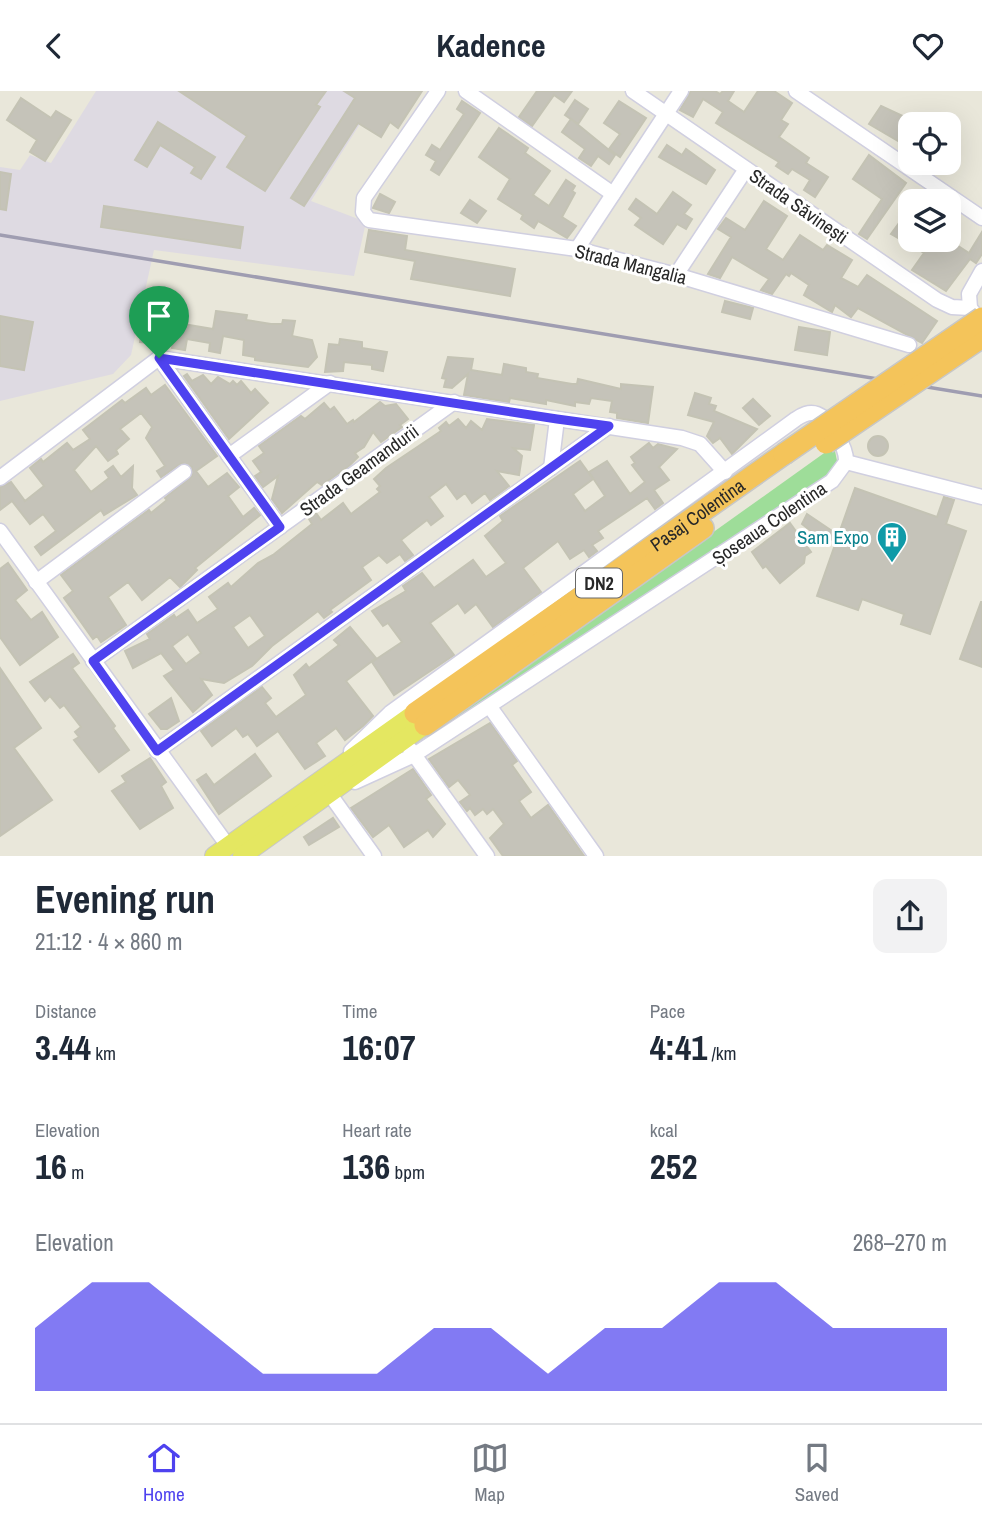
<!DOCTYPE html>
<meta charset="utf-8">
<style>
:root{--surface:#fff;--page:#f2f2f3;--text:#1f2937;--muted:#747a83;--line:#e0e1e3;--accent:#4e42ef}
body{margin:0;font-family:"Archivo Narrow",sans-serif;background:var(--page);color:var(--text);height:100vh;display:flex;flex-direction:column;font-size:26px;white-space:nowrap}
*{box-sizing:border-box;margin:0}
p{font-size:23px;color:var(--muted)}
.icon{flex:none;width:38px;height:38px;fill:none;stroke:currentColor;stroke-width:2;stroke-linecap:round;stroke-linejoin:round}
.map{position:relative;height:765px;overflow:hidden}
.drawer{display:flex;flex-direction:column;background:var(--surface);flex:1}
.drawer>*{flex:none}
.buttons{position:absolute;left:898px;top:21px;display:grid;gap:14px}
.buttons a{display:grid;place-items:center;width:63px;height:63px;border-radius:14px;background:var(--surface);box-shadow:0 7px 28px #0002;font-size:35px}
.pin{position:absolute;display:grid;place-items:center;width:60px;height:60px;color:#fff;margin:-72px -30px;border-radius:50% 50% 50% 0;rotate:-45deg;box-shadow:0 0 7px #0007}
.pin .icon{rotate:45deg}
.round{display:grid;place-items:center;flex:none;width:74px;height:74px;border-radius:14px;background:var(--page)}
.summary{display:flex;align-items:center;justify-content:space-between;height:119px;padding:0 35px}
h1{font-size:38px;font-weight:700;line-height:52px}
.stats{display:grid;grid-template-columns:repeat(3,1fr);gap:10px;height:119px;padding:7px 35px}
.stats div{display:grid;align-content:center}
.stats b{font-size:35px;font-weight:700}
.stats small{font-size:19px;font-weight:400}
.stats p{font-size:19px}
.chart{height:196px;padding:14px 35px}
.chart p{display:flex;justify-content:space-between}
.chart svg{width:100%;height:126px;margin-top:7px;fill:var(--accent);opacity:.7}
header{display:flex;justify-content:space-between;align-items:center;height:91px;padding:0 35px;background:var(--surface);font-size:32px;font-weight:700}
.tab-bar{display:flex;justify-content:space-around;align-items:center;height:98px;border-top:2px solid var(--line);background:var(--surface);font-size:19px;color:var(--muted)}
.tab-bar a{display:grid;justify-items:center;gap:4px}
.tab-bar .current{color:var(--accent)}
.map>svg:first-child{display:block}
</style>
<header><svg class="icon" aria-label="back" viewBox="0 0 24 24"><path d="M15 5l-7 7 7 7"/></svg>Kadence<svg class="icon" aria-label="heart" viewBox="0 0 24 24"><path d="M12 20l-8-8c-3-5 5-10 8-4 3-6 11-1 8 4z"/></svg></header>
<div class="map">
<svg width="982" height="765" viewBox="0 0 982 765">
<rect width="100%" height="100%" fill="#e9e7da"/>
<path fill="#dedae2" d="M 96,0 L 381,0 L 311,110 L 366,131 L 354,185 L 154,159 L 131,264 L 113,283 L 0,310 L 0,76 L 20,79 L 30,64 L 51,72 Z"/>
<path fill="#9edd99" d="M 834,355 L 837,370 L 829,386 L 419,657 L 415,654 Z"/>
<g fill="#c5c3b9" stroke="#c4c3b4" stroke-width="2" fill-rule="evenodd">
<path d="M 179,0 L 326,0 L 316,14 L 320,16 L 265,100 L 227,76 L 247,45 Z"/>
<path d="M 344,0 L 422,0 L 398,37 L 390,31 L 381,46 L 358,32 L 304,115 L 291,107 L 355,7 Z"/>
<path d="M 537,0 L 572,0 L 564,11 L 554,4 L 532,35 L 519,26 Z"/>
<path d="M 691,0 L 715,0 L 720,3 L 723,0 L 734,0 L 728,10 L 744,21 L 758,0 L 774,0 L 792,12 L 781,29 L 788,33 L 779,46 L 809,67 L 806,72 L 828,86 L 815,106 L 804,99 L 810,89 L 792,78 L 788,83 L 776,75 L 779,71 L 716,32 L 723,21 L 703,8 L 693,26 L 680,19 Z"/>
<path d="M 21,7 L 51,27 L 56,20 L 71,29 L 45,70 L 30,61 L 37,49 L 7,29 Z"/>
<path d="M 575,9 L 588,18 L 578,33 L 565,24 Z"/>
<path d="M 462,10 L 480,22 L 439,84 L 431,79 L 436,70 L 426,64 L 432,54 L 440,59 L 464,23 L 457,18 Z"/>
<path d="M 619,10 L 646,27 L 620,66 L 609,58 L 620,43 L 604,32 Z"/>
<path d="M 881,15 L 909,28 L 910,57 L 869,33 Z"/>
<path d="M 571,28 L 615,64 L 609,73 L 598,65 L 591,75 L 579,67 L 585,58 L 562,41 Z"/>
<path d="M 158,31 L 215,66 L 201,88 L 191,82 L 195,76 L 160,54 L 147,76 L 135,69 Z"/>
<path d="M 499,37 L 528,57 L 525,62 L 550,80 L 533,104 L 549,115 L 566,89 L 575,95 L 572,100 L 575,102 L 562,126 L 576,135 L 567,147 L 538,130 L 534,137 L 521,128 L 523,124 L 498,108 L 510,88 L 479,66 Z"/>
<path d="M 667,54 L 682,64 L 686,58 L 715,79 L 706,93 L 659,66 Z"/>
<path d="M 869,64 L 906,92 L 867,148 L 859,143 L 882,108 L 853,88 Z"/>
<path d="M 0,81 L 11,83 L 6,119 L 0,118 Z"/>
<path d="M 673,101 L 691,114 L 684,123 L 692,128 L 686,138 L 677,133 L 663,153 L 635,134 L 641,127 L 629,118 L 636,108 L 657,123 Z"/>
<path d="M 380,103 L 395,111 L 389,122 L 373,117 Z"/>
<path d="M 470,109 L 486,120 L 477,132 L 461,122 Z"/>
<path d="M 764,110 L 787,125 L 766,158 L 783,169 L 800,144 L 823,159 L 827,154 L 852,169 L 841,187 L 858,196 L 867,184 L 937,230 L 922,252 L 858,217 L 851,226 L 835,214 L 832,221 L 804,204 L 809,194 L 791,182 L 789,185 L 786,183 L 772,203 L 761,199 L 769,188 L 732,166 L 720,187 L 708,183 L 731,146 L 718,138 L 726,127 L 745,139 Z"/>
<path d="M 104,115 L 243,136 L 240,157 L 101,136 Z"/>
<path d="M 910,117 L 908,149 L 949,149 L 969,162 L 982,141 L 982,163 L 976,172 L 970,168 L 946,200 L 912,179 L 924,162 L 891,143 Z"/>
<path d="M 369,139 L 407,145 L 405,159 L 515,178 L 510,205 L 411,188 L 415,170 L 365,161 Z"/>
<path d="M 725,210 L 753,217 L 750,228 L 722,221 Z"/>
<path d="M 216,220 L 247,224 L 246,229 L 271,233 L 282,233 L 283,229 L 295,230 L 292,245 L 312,249 L 317,266 L 308,276 L 255,269 L 255,266 L 243,264 L 244,249 L 223,245 L 220,262 L 209,260 L 210,252 L 187,248 L 185,259 L 172,257 L 173,252 L 152,248 L 151,252 L 140,251 L 143,231 L 165,234 L 165,230 L 213,238 Z"/>
<path d="M 0,225 L 33,231 L 24,279 L 0,275 Z"/>
<path d="M 799,236 L 830,241 L 827,264 L 795,259 Z"/>
<path d="M 340,248 L 362,251 L 362,257 L 387,261 L 383,280 L 372,278 L 372,274 L 344,271 L 343,280 L 325,281 L 329,253 L 339,254 Z"/>
<path d="M 448,266 L 473,268 L 471,279 L 502,284 L 504,273 L 526,277 L 526,281 L 538,283 L 537,287 L 572,293 L 577,293 L 578,288 L 621,298 L 621,293 L 653,296 L 648,332 L 617,327 L 617,322 L 610,321 L 612,310 L 591,307 L 589,313 L 575,311 L 575,315 L 546,309 L 546,313 L 510,307 L 509,311 L 464,304 L 468,283 L 452,297 L 444,296 L 446,288 L 442,287 Z"/>
<path d="M 187,283 L 192,290 L 203,284 L 211,293 L 218,286 L 230,293 L 233,290 L 237,294 L 241,290 L 251,302 L 255,298 L 268,312 L 229,348 L 184,285 Z"/>
<path d="M 165,294 L 217,365 L 196,380 L 208,396 L 227,382 L 239,396 L 228,405 L 243,426 L 254,417 L 260,424 L 195,477 L 197,479 L 180,496 L 170,486 L 142,509 L 128,491 L 108,506 L 126,534 L 101,551 L 97,545 L 93,548 L 64,507 L 73,500 L 61,484 L 149,419 L 151,422 L 167,409 L 165,407 L 192,385 L 192,376 L 182,372 L 161,386 L 157,380 L 165,375 L 146,347 L 152,336 L 141,322 L 120,338 L 129,348 L 116,359 L 118,363 L 108,370 L 96,355 L 74,379 L 91,401 L 109,387 L 105,381 L 113,375 L 121,386 L 133,375 L 132,397 L 137,404 L 104,424 L 101,419 L 41,464 L 35,456 L 56,440 L 43,423 L 30,433 L 12,410 L 0,419 L 0,396 L 11,391 L 25,410 L 44,395 L 30,377 L 41,368 L 43,371 L 67,352 L 73,359 L 90,348 L 83,339 L 122,309 L 125,312 L 146,297 L 151,304 Z"/>
<path d="M 695,302 L 711,307 L 709,313 L 716,315 L 714,320 L 757,338 L 732,363 L 720,347 L 713,352 L 707,345 L 714,331 L 688,324 Z"/>
<path d="M 753,308 L 770,325 L 759,334 L 743,317 Z"/>
<path d="M 380,311 L 385,315 L 396,313 L 408,328 L 400,334 L 402,336 L 381,351 L 373,341 L 364,356 L 355,362 L 358,366 L 349,375 L 322,394 L 317,391 L 282,422 L 272,408 L 278,385 L 263,396 L 255,385 L 261,381 L 253,370 L 264,362 L 259,355 L 301,325 L 305,328 L 324,312 L 330,319 L 334,316 L 347,333 L 353,329 L 354,331 Z"/>
<path d="M 458,328 L 466,337 L 471,330 L 482,339 L 487,328 L 534,334 L 530,359 L 513,357 L 522,365 L 519,384 L 497,380 L 509,395 L 490,409 L 485,402 L 472,412 L 465,402 L 457,408 L 446,393 L 429,406 L 443,425 L 431,434 L 427,429 L 401,449 L 413,464 L 405,470 L 400,463 L 387,472 L 379,464 L 362,476 L 371,489 L 330,519 L 332,521 L 324,527 L 318,520 L 272,555 L 252,575 L 224,592 L 201,588 L 212,604 L 193,621 L 164,585 L 174,579 L 161,562 L 133,577 L 125,560 L 150,548 L 147,543 L 174,524 L 176,527 L 188,519 L 197,532 L 218,518 L 209,506 L 228,492 L 231,496 L 258,472 L 273,464 L 312,433 L 309,428 L 316,422 L 321,429 L 343,412 L 351,423 L 380,401 L 377,398 L 380,395 L 374,388 L 386,377 L 441,340 L 439,337 L 446,331 L 449,335 ZM 250,524 L 265,545 L 248,557 L 233,536 ZM 188,543 L 201,562 L 186,573 L 172,555 Z"/>
<circle cx="878" cy="355" r="10"/>
<path d="M 649,352 L 653,357 L 658,353 L 677,358 L 659,376 L 669,389 L 654,399 L 663,412 L 655,418 L 647,407 L 598,440 L 603,447 L 592,454 L 597,460 L 589,466 L 584,459 L 570,468 L 558,450 L 523,477 L 541,501 L 493,536 L 476,513 L 465,522 L 458,512 L 430,532 L 454,564 L 394,604 L 372,571 L 402,551 L 388,532 L 383,535 L 372,520 L 406,500 L 403,495 L 422,482 L 434,497 L 473,469 L 486,486 L 506,472 L 485,445 L 503,430 L 500,425 L 580,370 L 593,388 L 573,403 L 585,420 L 605,405 L 589,381 L 607,370 L 630,403 L 645,391 L 632,374 L 635,372 L 631,366 Z"/>
<path d="M 855,397 L 937,426 L 944,406 L 954,409 L 946,433 L 966,440 L 930,543 L 901,533 L 904,523 L 862,508 L 858,519 L 817,505 Z"/>
<path d="M 807,423 L 838,444 L 826,452 L 802,433 Z"/>
<path d="M 790,432 L 811,461 L 805,465 L 804,472 L 780,492 L 766,475 L 763,477 L 752,461 Z"/>
<path d="M 8,472 L 27,499 L 15,509 L 31,529 L 42,521 L 58,546 L 20,574 L 0,546 L 0,478 Z"/>
<path d="M 981,511 L 982,511 L 982,576 L 960,568 Z"/>
<path d="M 350,536 L 376,567 L 346,590 L 373,625 L 363,635 L 345,649 L 336,637 L 316,652 L 325,665 L 305,678 L 278,640 L 257,655 L 248,643 L 243,646 L 236,637 L 212,655 L 201,640 L 262,596 L 271,607 L 265,612 L 276,626 L 306,604 L 294,584 L 306,573 L 309,577 L 339,554 L 334,549 Z"/>
<path d="M 73,563 L 79,572 L 72,577 L 115,635 L 113,637 L 129,659 L 99,681 L 74,649 L 79,646 L 75,641 L 81,636 L 64,614 L 60,617 L 50,605 L 45,610 L 30,591 Z"/>
<path d="M 0,577 L 41,637 L 14,657 L 52,709 L 0,745 Z"/>
<path d="M 171,607 L 179,630 L 167,638 L 161,638 L 149,623 Z"/>
<path d="M 490,632 L 517,670 L 512,674 L 531,701 L 519,710 L 531,727 L 548,714 L 584,765 L 503,765 L 490,747 L 504,733 L 493,718 L 487,723 L 483,718 L 475,724 L 470,717 L 467,720 L 460,711 L 470,704 L 458,689 L 449,696 L 429,668 Z"/>
<path d="M 255,663 L 271,685 L 219,723 L 197,689 L 206,683 L 214,694 Z"/>
<path d="M 150,667 L 166,691 L 161,695 L 173,717 L 140,738 L 112,700 L 126,691 L 122,685 Z"/>
<path d="M 413,678 L 431,704 L 426,708 L 445,733 L 433,746 L 428,739 L 404,756 L 389,734 L 373,746 L 351,717 Z"/>
<path d="M 333,727 L 339,736 L 309,754 L 304,746 Z"/>
</g>
<g fill="none" stroke-linecap="round" stroke-linejoin="round">
<g stroke="#d0cfe0" stroke-width="17">
<g id="minor">
<path d="M 438,0 L 364,107 L 363,121 L 369,129 L 577,158 L 676,184 L 909,254"/>
<path d="M 466,0 L 613,103"/>
<path d="M 633,0 L 937,209 L 952,216 L 970,217"/>
<path d="M 796,0 L 982,127"/>
<path d="M 577,158 L 681,0"/>
<path d="M 676,184 L 746,78"/>
<path d="M 974,222 L 970,217 L 969,203 L 982,180"/>
<path d="M 159,267 L 280,436"/>
<path d="M 229,365 L 330,292"/>
<path d="M 846,371 L 982,406"/>
<path d="M 551,377 L 557,328"/>
<path d="M 0,387 L 159,267 L 682,347 L 700,353 L 725,381"/>
<path d="M 0,440 L 228,755"/>
<path d="M 36,491 L 184,381"/>
<path d="M 93,570 L 454,311"/>
<path d="M 490,616 L 596,765"/>
<path d="M 410,658 L 487,765"/>
<path d="M 157,660 L 609,335"/>
<path d="M 351,660 L 390,622 L 796,328 C 802,324 809,320 817,323 C 831,328 847,358 846,371 L 832,390 L 414,664 L 355,691"/>
<path d="M 337,699 L 329,702 L 374,765"/>
</g>
</g>
<g stroke="#c7c7c7" stroke-width="20">
<g id="major">
<path d="M 214,765 L 415,622"/>
<path d="M 242,765 L 425,634"/>
</g>
</g>
<g stroke="#c7c7c7" stroke-width="24">
<g id="highway">
<path id="s1" d="M 415,622 L 784,363"/>
<path d="M 425,634 L 703,437"/>
</g>
</g>
<use href="#minor" stroke="#fff" stroke-width="14"/>
<use href="#major" stroke="#e4e761" stroke-width="18"/>
<use href="#highway" stroke="#f4c45a" stroke-width="21"/>
<path stroke="#9f9db1" stroke-width="3.5" d="M 0,144 L 982,305"/>
<g stroke="#c7c7c7" stroke-width="24" stroke-linecap="butt">
<g id="highway-bridge">
<path d="M 826,352 L 982,246"/>
<path d="M 784,363 L 982,227"/>
</g>
</g>
<use href="#highway-bridge" stroke="#f4c45a" stroke-width="21"/>
</g>
<g fill="none" stroke-linecap="round" stroke-linejoin="round">
<g stroke="#fff" stroke-width="14">
<path id="route" d="M 159,267 L 557,328 L 609,335 L 157,660 L 93,570 L 280,436 Z"/>
</g>
<use href="#route" stroke="#4e42ef" stroke-width="9"/>
</g>
<defs>
<g id="building-pin" transform="scale(1.575)"><path d="M0 17L-7.5 6A9.5 9.5 0 1 1 7.5 6Z" fill="#0f9aa8" stroke="#fff"/><path d="M-4-6H4V6H1V3H-1V6H-4ZM-2.5-4.3h1.7v1.8h-1.7ZM.8-4.3h1.7v1.8H.8ZM-2.5-1h1.7V.8h-1.7ZM.8-1h1.7V.8H.8Z" fill="#fff"/></g>
</defs>
<g fill-rule="evenodd">
<use href="#building-pin" x="892" y="446"/>
</g>
<g text-anchor="middle" dominant-baseline="central" stroke-width="6" stroke-linejoin="round" paint-order="stroke">
<rect fill="#fff" stroke="#686868" stroke-width="2" x="576" y="477.5" width="46" height="29" rx="5"/>
<g font-size="18" font-weight="bold" fill="#282828">
<text x="599" y="492">DN2</text>
</g>
<g font-size="19" fill="#282828" stroke="#fff">
<text transform="translate(799 115) rotate(35)">Strada Săvinești</text>
<text transform="translate(631 173) rotate(14)">Strada Mangalia</text>
<text transform="translate(359 379) rotate(-36)">Strada Geamandurii</text>
<text stroke="none"><textPath href="#s1" startOffset="345">Pasaj Colentina</textPath></text>
<text transform="translate(769 432) rotate(-34)">Șoseaua Colentina</text>
</g>
<g font-size="19" fill="#0d838f" stroke="#fff" text-anchor="end">
<text x="869" y="446">Sam Expo</text>
</g>
</g>
</svg>
<div class="buttons">
<a><svg class="icon" aria-label="locate" viewBox="0 0 24 24"><circle cx="12" cy="12" r="6"/><path d="M12 2v4M12 18v4M2 12h4M18 12h4"/></svg></a>
<a><svg class="icon" aria-label="layers" viewBox="0 0 24 24"><path d="M12 4l9 5-9 5-9-5zM3 14l9 5 9-5"/></svg></a>
</div>
<div class="pin" style="left:159px;top:267px;background:#1e9e55"><svg class="icon" aria-label="arrive" viewBox="0 0 24 24"><path d="M6 21V4h12l-3 4 3 4H6"/></svg></div>
</div>
<section class="drawer">
<div class="summary"><div><h1>Evening run</h1><p>21:12 · 4 × 860 m</p></div><a class="round"><svg class="icon" aria-label="share" viewBox="0 0 24 24"><path d="M12 15V3M7 8l5-5 5 5M5 13v7h14v-7"/></svg></a></div>
<div class="stats">
<div><p>Distance</p><b>3.44<small> km</small></b></div>
<div><p>Time</p><b>16:07</b></div>
<div><p>Pace</p><b>4:41<small> /km</small></b></div>
</div>
<div class="stats">
<div><p>Elevation</p><b>16<small> m</small></b></div>
<div><p>Heart rate</p><b>136<small> bpm</small></b></div>
<div><p>kcal</p><b>252</b></div>
</div>
<div class="chart"><p><span>Elevation</span>268–270 m</p>
<svg viewBox="0 0 160 44" preserveAspectRatio="none"><path d="M0 44V22L10 6L20 6L30 22L40 38L50 38L60 38L70 22L80 22L90 38L100 22L110 22L120 6L130 6L140 22L150 22L160 22V44z"/></svg>
</div>
</section>
<nav class="tab-bar">
<a class="current"><svg class="icon" aria-label="home" viewBox="0 0 24 24"><path d="M3 11l9-7 9 7M6 9v11h12V9"/></svg>Home</a>
<a><svg class="icon" aria-label="map" viewBox="0 0 24 24"><path d="M3 6l6-2 6 2 6-2v14l-6 2-6-2-6 2zM9 4v14M15 6v14"/></svg>Map</a>
<a><svg class="icon" aria-label="saved" viewBox="0 0 24 24"><path d="M7 4h10v16l-5-4-5 4z"/></svg>Saved</a>
</nav>
